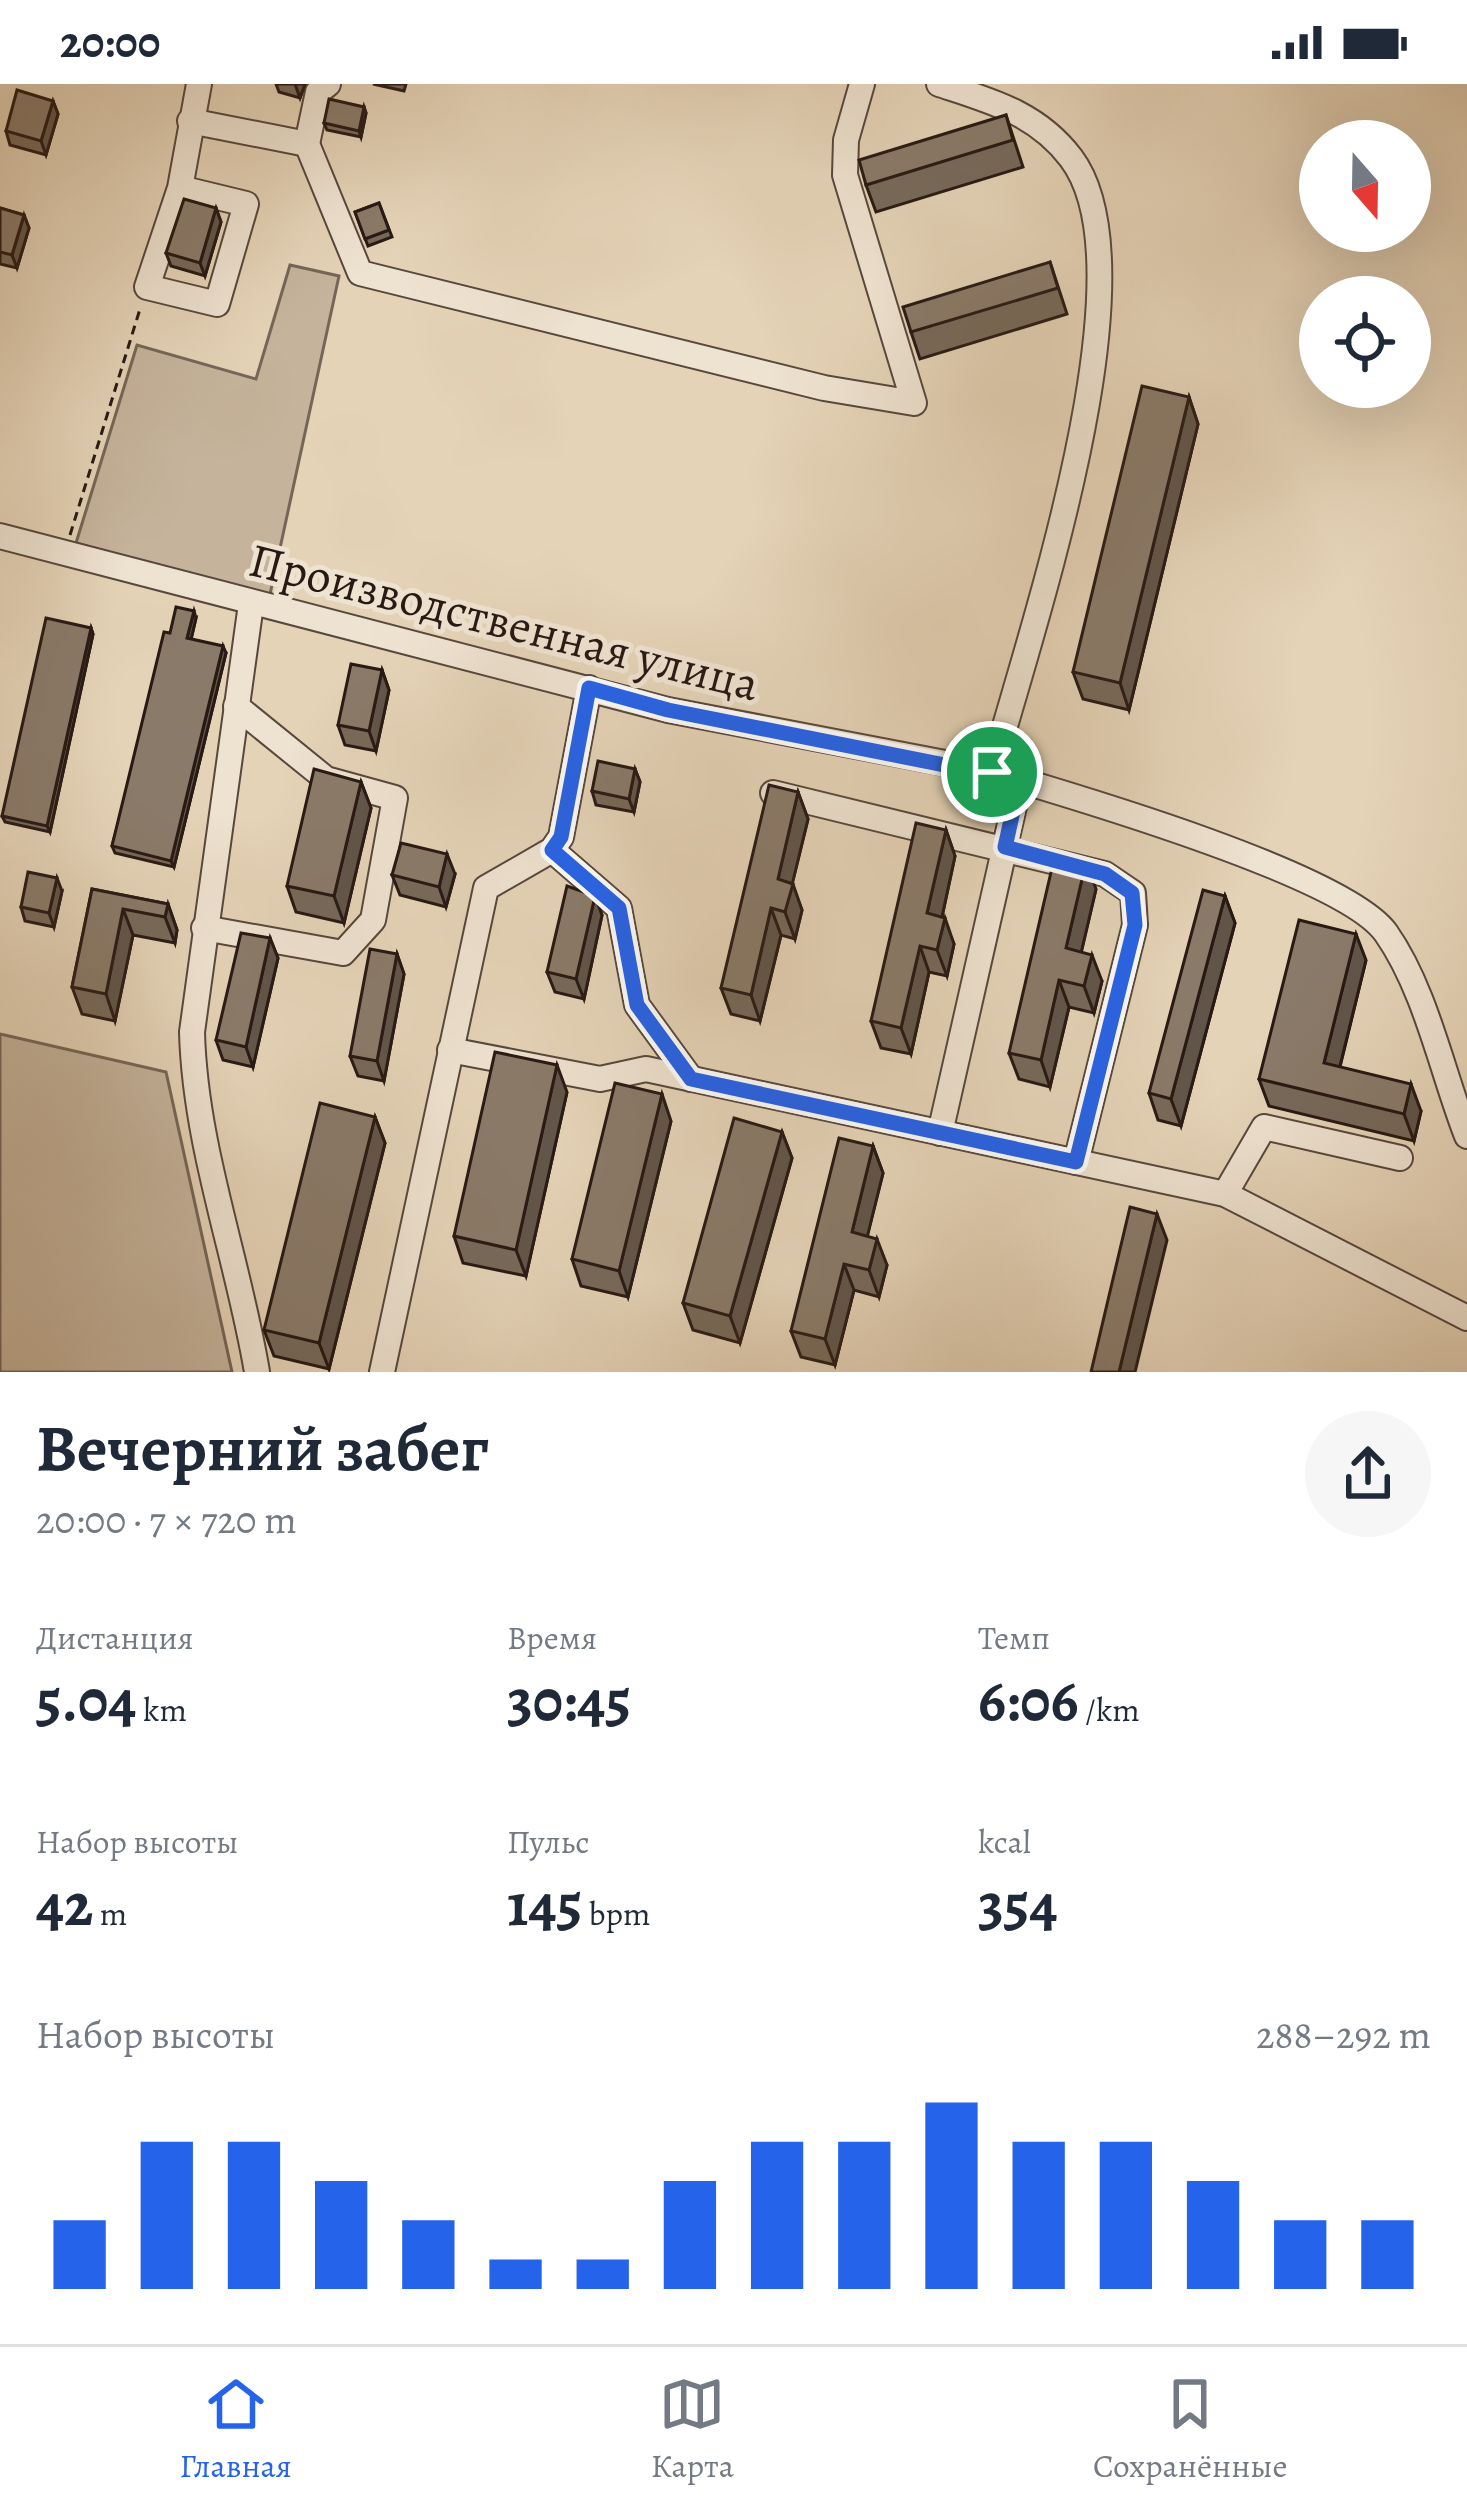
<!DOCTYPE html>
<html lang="ru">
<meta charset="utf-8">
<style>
:root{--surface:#fff;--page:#f6f6f7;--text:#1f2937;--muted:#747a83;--line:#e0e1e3;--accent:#2563eb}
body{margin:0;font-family:Alegreya,serif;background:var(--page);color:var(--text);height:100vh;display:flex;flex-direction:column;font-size:45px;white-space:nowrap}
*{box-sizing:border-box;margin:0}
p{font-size:39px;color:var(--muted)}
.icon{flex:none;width:66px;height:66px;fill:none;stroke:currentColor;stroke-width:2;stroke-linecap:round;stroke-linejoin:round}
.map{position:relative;height:1288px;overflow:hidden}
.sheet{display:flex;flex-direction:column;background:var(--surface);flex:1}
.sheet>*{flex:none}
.needle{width:78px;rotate:160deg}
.fabs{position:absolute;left:1299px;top:36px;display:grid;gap:24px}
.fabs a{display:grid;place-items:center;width:132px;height:132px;border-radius:50%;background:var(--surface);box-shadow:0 12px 48px #0002;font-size:60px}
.pin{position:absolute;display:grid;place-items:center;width:102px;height:102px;color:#fff;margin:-51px;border:6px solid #fff;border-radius:50%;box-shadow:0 3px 12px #0007}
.round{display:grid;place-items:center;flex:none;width:126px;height:126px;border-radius:63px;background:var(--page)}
.headline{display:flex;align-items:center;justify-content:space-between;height:204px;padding:0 36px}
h1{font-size:66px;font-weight:700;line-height:90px}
.stats{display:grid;grid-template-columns:repeat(3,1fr);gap:18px;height:204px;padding:12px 36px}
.stats div{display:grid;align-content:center}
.stats b{font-size:60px;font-weight:700}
.stats small{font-size:33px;font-weight:400}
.stats p{font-size:33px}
.chart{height:336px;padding:24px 36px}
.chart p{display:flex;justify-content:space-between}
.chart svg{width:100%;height:216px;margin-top:12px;stroke:var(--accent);stroke-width:6}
.status{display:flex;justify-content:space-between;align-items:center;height:84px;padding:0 60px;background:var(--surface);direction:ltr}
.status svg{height:33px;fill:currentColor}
.tabs{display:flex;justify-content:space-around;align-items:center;height:168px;border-top:3px solid var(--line);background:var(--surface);font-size:33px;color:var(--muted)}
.tabs a{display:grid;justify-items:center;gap:6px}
.tabs .current{color:var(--accent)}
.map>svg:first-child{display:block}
</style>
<div class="status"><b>20:00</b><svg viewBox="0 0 49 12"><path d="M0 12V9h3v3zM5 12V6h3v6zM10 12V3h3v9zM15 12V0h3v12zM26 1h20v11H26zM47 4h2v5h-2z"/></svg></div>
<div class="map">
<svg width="1467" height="1288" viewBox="0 0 1467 1288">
<rect width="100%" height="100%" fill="#e5d3b7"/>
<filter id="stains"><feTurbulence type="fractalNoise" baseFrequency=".00167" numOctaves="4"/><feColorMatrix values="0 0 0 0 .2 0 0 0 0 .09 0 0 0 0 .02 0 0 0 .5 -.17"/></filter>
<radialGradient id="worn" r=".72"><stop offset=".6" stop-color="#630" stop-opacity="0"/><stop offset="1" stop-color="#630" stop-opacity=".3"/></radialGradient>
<g fill="#c5b39b" stroke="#766658" stroke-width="3">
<path d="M 290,181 L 339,192 L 269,515 L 76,459 L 137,261 L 256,295 Z"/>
<path d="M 0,950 L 166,988 L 232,1288 L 0,1288 Z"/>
</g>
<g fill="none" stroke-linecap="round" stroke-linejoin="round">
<g stroke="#57483d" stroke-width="28">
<g id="minor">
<path d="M 939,0 C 991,17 1037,29 1071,74 C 1156,186 1027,557 992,688 C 1070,711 1345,791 1386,849 C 1426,906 1442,988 1467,1052"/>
<path d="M 190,37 L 307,60 L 318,8 L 328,0"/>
<path d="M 307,60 L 360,189 L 824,304 L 914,319 L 845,91 L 846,56 L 862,0"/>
<path d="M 180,104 L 246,120 L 217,220 L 147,203 L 180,104 L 199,0"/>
<path d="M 0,452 L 668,626 L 992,688"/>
<path d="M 251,520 L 192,948 C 195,1063 238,1174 257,1288"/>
<path d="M 773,709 L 1105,790 L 1133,809 L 1135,841 L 1076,1078"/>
<path d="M 552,766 L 619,824 L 637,921 L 691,995"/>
<path d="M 204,844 L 343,869 L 373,836 L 395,714 L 326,695 L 236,622"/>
<path d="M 450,966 L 600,995 L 646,985 L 1225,1110 L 1467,1234"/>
<path d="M 940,1049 L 1020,696"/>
<path d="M 1225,1110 L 1264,1043 L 1400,1074"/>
<path d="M 382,1288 L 486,804 L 552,766 L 561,753 L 589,604"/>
</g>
</g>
<path stroke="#281914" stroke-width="3" stroke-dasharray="9 6" stroke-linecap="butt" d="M 70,451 L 140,225"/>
<use href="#minor" stroke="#eee2d0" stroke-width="24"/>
</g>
<g fill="#77695a" stroke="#281914" stroke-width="3">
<path d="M 276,0 L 305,0 L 300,14 L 279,8 Z"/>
<path d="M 373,0 L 406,0 L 404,7 Z"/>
<path d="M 53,17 L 58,30 L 46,71 L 10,61 L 6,47 Z"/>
<path d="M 364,23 L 366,29 L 361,53 L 327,46 L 324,39 Z"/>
<path d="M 1006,31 L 1023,83 L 876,128 L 866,101 Z"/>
<path d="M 379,119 L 392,153 L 368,162 L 355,128 Z"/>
<path d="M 0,124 L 24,131 L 29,144 L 17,184 L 0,180 Z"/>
<path d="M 216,124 L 221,138 L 205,192 L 171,182 L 166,169 Z"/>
<path d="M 1050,178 L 1067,230 L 920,275 L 911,248 Z"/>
<path d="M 1189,313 L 1198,340 L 1129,626 L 1083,615 L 1073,588 Z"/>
<path d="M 196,534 L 191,555 L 226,569 L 174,783 L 115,769 L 112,762 L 170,549 Z"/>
<path d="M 91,544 L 93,550 L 50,748 L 5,738 L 2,732 Z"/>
<path d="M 382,586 L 389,606 L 376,667 L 345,661 L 338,641 Z"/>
<path d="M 635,685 L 640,698 L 634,728 L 596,721 L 592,707 Z"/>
<path d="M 361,698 L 371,724 L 344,839 L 296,828 L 287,802 Z"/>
<path d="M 798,708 L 808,735 L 792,800 L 802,826 L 795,855 L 781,851 L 760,937 L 731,930 L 721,904 Z"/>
<path d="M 946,746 L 955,772 L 942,833 L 954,860 L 947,892 L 929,888 L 911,970 L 881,964 L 871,937 Z"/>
<path d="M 455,790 L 446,823 L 400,811 L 392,791 Z"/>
<path d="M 92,805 L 168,820 L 177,846 L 175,859 L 133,851 L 115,937 L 82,930 L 72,903 Z"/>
<path d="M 1096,805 L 1081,868 L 1102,897 L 1094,929 L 1069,923 L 1050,1003 L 1019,995 L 1009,969 Z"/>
<path d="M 62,807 L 54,843 L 25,837 L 21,823 Z"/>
<path d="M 595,812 L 602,831 L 584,915 L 555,908 L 547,888 Z"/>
<path d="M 1225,812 L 1235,839 L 1181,1042 L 1158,1036 L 1149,1009 Z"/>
<path d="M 270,854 L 278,874 L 253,983 L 223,976 L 216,956 Z"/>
<path d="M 397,870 L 404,890 L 384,997 L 358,992 L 350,972 Z"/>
<path d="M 1366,876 L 1340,983 L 1421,1027 L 1414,1057 L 1269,1022 L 1259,995 Z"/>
<path d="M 567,1008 L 526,1192 L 463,1179 L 454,1152 Z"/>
<path d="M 375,1033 L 385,1059 L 329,1285 L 274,1272 L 264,1246 Z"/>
<path d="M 671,1037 L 628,1213 L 581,1202 L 572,1175 Z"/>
<path d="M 782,1048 L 792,1074 L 740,1259 L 693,1246 L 683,1219 Z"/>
<path d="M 873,1062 L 883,1089 L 867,1152 L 887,1181 L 879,1213 L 854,1206 L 835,1281 L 801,1273 L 791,1247 Z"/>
</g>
<g fill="#61554a" stroke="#281914" stroke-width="3">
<path d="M 295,0 L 305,0 L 300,14 Z"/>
<path d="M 53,17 L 58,30 L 46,71 L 41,57 Z"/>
<path d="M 364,23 L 366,29 L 361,53 L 359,47 Z"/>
<path d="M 216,124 L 221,138 L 205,192 L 200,179 Z"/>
<path d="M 24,131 L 29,144 L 17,184 L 12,171 Z"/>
<path d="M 1189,313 L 1198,340 L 1129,626 L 1120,599 Z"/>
<path d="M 194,527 L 196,534 L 190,560 L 187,554 Z"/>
<path d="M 91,544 L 93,550 L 50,748 L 47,742 Z"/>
<path d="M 223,562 L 226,569 L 174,783 L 171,777 Z"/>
<path d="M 382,586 L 389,606 L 376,667 L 369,647 Z"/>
<path d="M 635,685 L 640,698 L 634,728 L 629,715 Z"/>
<path d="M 361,698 L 371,724 L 344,839 L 334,812 Z"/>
<path d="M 798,708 L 808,735 L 791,805 L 793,800 L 802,826 L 795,855 L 785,828 L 778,795 Z"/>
<path d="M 946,746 L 955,772 L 937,856 L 927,829 Z"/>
<path d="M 447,770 L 455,790 L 446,823 L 439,803 Z"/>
<path d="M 1086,778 L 1096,805 L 1076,891 L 1066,864 Z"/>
<path d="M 57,794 L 62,807 L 54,843 L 49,829 Z"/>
<path d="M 595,812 L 602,831 L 584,915 L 576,895 Z"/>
<path d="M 1225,812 L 1235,839 L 1181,1042 L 1171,1015 Z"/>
<path d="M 168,820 L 177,846 L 175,859 L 165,833 Z"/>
<path d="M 771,824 L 781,851 L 760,937 L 751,911 Z"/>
<path d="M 123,825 L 133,851 L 115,937 L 106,910 Z"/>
<path d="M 945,834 L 954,860 L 947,892 L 937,866 Z"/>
<path d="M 1356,850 L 1366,876 L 1334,1006 L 1324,979 Z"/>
<path d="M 270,854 L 278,874 L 253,983 L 246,963 Z"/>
<path d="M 920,862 L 929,888 L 911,970 L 901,944 Z"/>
<path d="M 397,870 L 404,890 L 384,997 L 377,977 Z"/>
<path d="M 1092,871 L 1102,897 L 1094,929 L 1084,902 Z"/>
<path d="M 1059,896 L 1069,923 L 1050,1003 L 1041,976 Z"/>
<path d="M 557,981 L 567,1008 L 526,1192 L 516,1166 Z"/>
<path d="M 1411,1000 L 1421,1027 L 1414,1057 L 1404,1030 Z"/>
<path d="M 662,1010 L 671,1037 L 628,1213 L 619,1187 Z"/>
<path d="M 375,1033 L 385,1059 L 329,1285 L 319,1259 Z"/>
<path d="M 782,1048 L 792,1074 L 740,1259 L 730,1232 Z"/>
<path d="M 873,1062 L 883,1089 L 862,1174 L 852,1148 Z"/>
<path d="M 1157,1130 L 1167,1156 L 1135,1288 L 1119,1288 Z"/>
<path d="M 877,1155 L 887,1181 L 879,1213 L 869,1186 Z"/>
<path d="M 844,1180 L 854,1206 L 835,1281 L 825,1255 Z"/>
</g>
<g fill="#8a7a69" stroke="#281914" stroke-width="3">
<path d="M 17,6 L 53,17 L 41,57 L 6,47 Z"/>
<path d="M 329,15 L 364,23 L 359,47 L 324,39 Z"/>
<path d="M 1006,31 L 1013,56 L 866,101 L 859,76 Z"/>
<path d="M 184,115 L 216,124 L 200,179 L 166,169 Z"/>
<path d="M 379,119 L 389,146 L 365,155 L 355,128 Z"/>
<path d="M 0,124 L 24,131 L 12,171 L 0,168 Z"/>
<path d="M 1050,178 L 1058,204 L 911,248 L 903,223 Z"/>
<path d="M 1142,302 L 1189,313 L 1120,599 L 1073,588 Z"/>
<path d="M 176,523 L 194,527 L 187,554 L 223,562 L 171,777 L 112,762 L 164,548 L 170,549 Z"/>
<path d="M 46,534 L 91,544 L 47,742 L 2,732 Z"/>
<path d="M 351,580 L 382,586 L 369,647 L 338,641 Z"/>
<path d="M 598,677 L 635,685 L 629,715 L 592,707 Z"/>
<path d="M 314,685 L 361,698 L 334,812 L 287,802 Z"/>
<path d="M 769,701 L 798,708 L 778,795 L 793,800 L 785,828 L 771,824 L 751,911 L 721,904 Z"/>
<path d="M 916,739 L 946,746 L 927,829 L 945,834 L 937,866 L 920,862 L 901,944 L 871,937 Z"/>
<path d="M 401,759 L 447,770 L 439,803 L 392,791 Z"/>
<path d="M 1055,771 L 1086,778 L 1066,864 L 1092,871 L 1084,902 L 1059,896 L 1041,976 L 1009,969 Z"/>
<path d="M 28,788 L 57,794 L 49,829 L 21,823 Z"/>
<path d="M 567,802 L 595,812 L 576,895 L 547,888 Z"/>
<path d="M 92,805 L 168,820 L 165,833 L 123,825 L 106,910 L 72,903 Z"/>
<path d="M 1203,806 L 1225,812 L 1171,1015 L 1149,1009 Z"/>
<path d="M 1299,836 L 1356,850 L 1324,979 L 1411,1000 L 1404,1030 L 1259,995 Z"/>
<path d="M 241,849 L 270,854 L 246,963 L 216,956 Z"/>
<path d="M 370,865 L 397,870 L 377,977 L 350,972 Z"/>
<path d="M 495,968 L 557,981 L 516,1166 L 454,1152 Z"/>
<path d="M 615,999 L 662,1010 L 619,1187 L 572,1175 Z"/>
<path d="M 320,1019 L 375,1033 L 319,1259 L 264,1246 Z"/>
<path d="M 734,1034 L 782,1048 L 730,1232 L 683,1219 Z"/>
<path d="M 839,1054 L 873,1062 L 852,1148 L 877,1155 L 869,1186 L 844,1180 L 825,1255 L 791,1247 Z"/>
<path d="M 1130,1123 L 1157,1130 L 1119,1288 L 1091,1288 Z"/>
</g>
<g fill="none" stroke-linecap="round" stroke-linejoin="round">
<g stroke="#fff" stroke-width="24">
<path id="route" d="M 589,604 L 668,626 L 1020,696 L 1005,763 L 1105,790 L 1132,809 L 1135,841 L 1076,1078 L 691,995 L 637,921 L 619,824 L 552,766 L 561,753 Z"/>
</g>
<use href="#route" stroke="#2563eb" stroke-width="15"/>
</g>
<g text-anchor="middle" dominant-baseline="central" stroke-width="10" stroke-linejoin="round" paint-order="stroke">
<g font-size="48" fill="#281914" stroke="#eee2d0">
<text transform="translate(504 538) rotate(14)">Производственная улица</text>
</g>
</g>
<rect width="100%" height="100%" filter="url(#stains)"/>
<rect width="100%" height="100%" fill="url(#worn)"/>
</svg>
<div class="fabs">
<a><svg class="needle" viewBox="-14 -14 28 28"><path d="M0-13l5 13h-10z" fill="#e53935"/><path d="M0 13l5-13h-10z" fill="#747a83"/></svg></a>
<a><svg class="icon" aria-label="locate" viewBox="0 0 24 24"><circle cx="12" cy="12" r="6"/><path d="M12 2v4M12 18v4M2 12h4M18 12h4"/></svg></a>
</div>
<div class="pin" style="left:992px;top:688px;background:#1e9e55"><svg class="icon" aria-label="arrive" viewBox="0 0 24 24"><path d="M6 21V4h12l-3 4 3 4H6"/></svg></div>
</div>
<section class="sheet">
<div class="headline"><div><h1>Вечерний забег</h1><p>20:00 · 7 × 720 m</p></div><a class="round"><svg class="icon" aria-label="share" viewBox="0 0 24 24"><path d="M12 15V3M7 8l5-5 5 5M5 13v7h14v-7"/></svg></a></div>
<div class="stats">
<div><p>Дистанция</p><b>5.04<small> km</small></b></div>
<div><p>Время</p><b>30:45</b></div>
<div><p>Темп</p><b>6:06<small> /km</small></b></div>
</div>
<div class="stats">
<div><p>Набор высоты</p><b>42<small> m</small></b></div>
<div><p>Пульс</p><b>145<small> bpm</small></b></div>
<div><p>kcal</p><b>354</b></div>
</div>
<div class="chart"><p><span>Набор высоты</span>288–292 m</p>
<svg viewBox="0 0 160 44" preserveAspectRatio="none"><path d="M5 44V30M15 44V14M25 44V14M35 44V22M45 44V30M55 44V38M65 44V38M75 44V22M85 44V14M95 44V14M105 44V6M115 44V14M125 44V14M135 44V22M145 44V30M155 44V30"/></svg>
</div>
</section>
<nav class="tabs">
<a class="current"><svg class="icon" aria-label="home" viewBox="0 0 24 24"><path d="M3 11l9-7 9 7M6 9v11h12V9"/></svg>Главная</a>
<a><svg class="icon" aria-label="map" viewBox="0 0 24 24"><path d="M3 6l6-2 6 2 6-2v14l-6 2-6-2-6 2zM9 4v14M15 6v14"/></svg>Карта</a>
<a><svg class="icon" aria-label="saved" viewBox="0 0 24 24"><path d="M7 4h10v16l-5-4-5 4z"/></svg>Сохранённые</a>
</nav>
